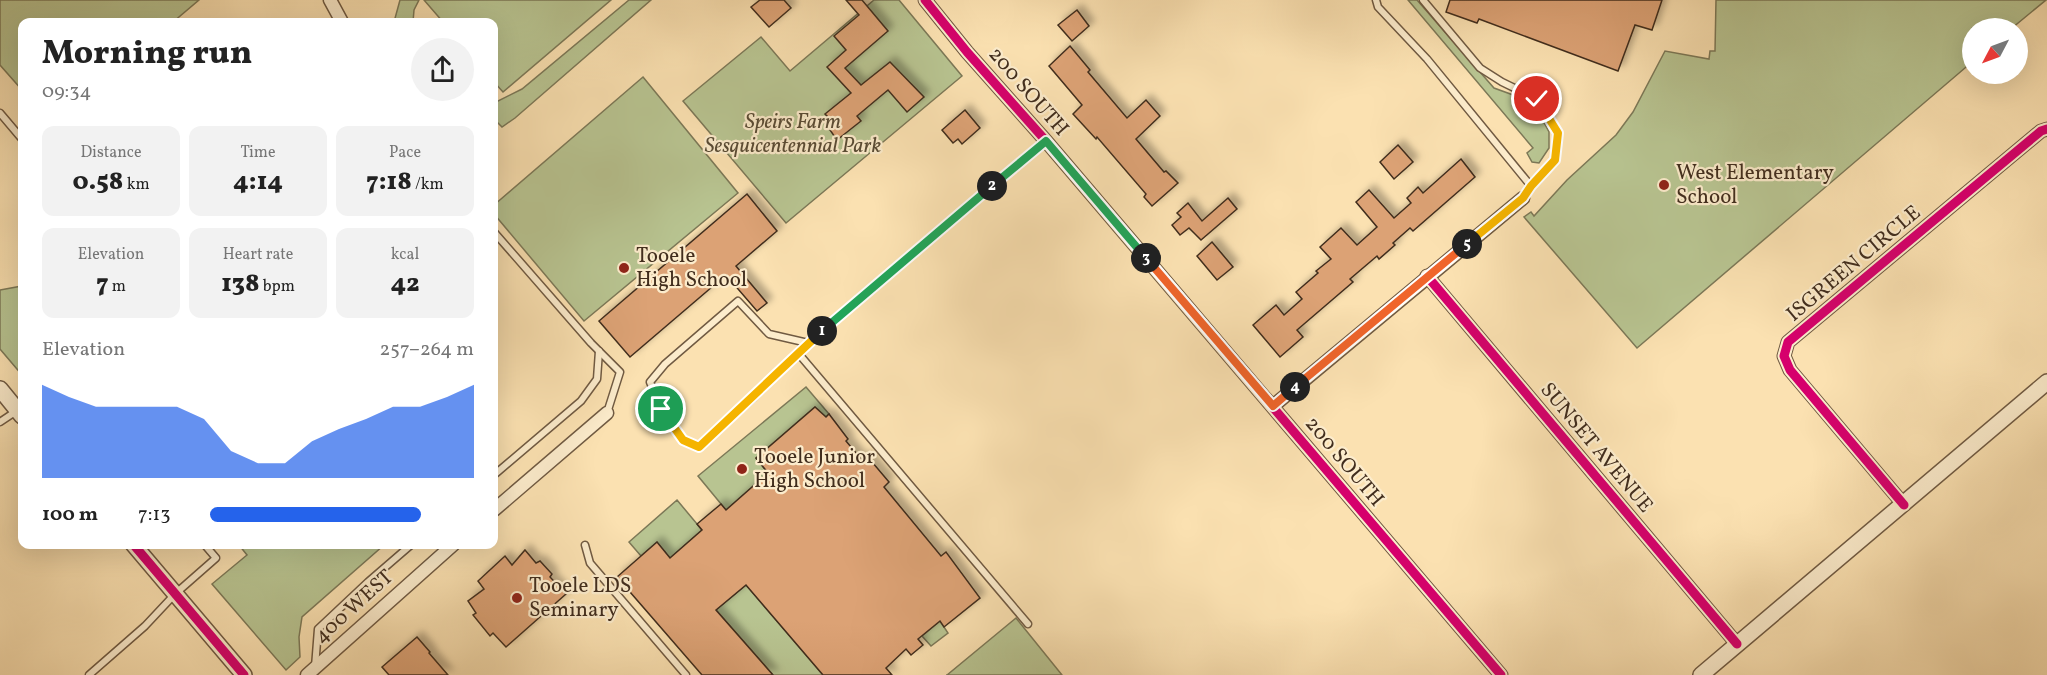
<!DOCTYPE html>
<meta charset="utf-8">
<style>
:root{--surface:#fff;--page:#f2f2f2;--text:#222;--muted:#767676;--accent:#2563eb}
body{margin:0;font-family:Vollkorn,serif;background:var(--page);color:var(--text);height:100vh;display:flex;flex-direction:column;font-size:22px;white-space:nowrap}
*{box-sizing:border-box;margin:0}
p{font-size:20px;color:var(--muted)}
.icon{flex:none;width:33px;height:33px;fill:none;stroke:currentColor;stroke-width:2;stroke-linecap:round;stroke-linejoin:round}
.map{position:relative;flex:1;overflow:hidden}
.side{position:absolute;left:18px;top:18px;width:480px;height:531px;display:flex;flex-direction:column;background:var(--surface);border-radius:12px;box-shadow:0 6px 24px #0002}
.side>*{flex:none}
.needle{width:39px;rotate:229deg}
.fabs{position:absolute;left:1962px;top:18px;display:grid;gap:12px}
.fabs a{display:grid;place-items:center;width:66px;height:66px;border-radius:50%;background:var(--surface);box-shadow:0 6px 24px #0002;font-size:30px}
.pin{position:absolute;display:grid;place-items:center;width:51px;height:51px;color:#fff;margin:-26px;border:3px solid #fff;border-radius:50%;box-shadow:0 2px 6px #0007}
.km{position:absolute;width:30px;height:30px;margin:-15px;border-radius:50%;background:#222;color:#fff;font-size:16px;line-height:30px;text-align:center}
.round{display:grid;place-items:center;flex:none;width:63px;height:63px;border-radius:32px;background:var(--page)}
.head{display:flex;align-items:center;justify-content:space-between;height:102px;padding:0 24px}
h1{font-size:33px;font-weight:800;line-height:45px}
.stats{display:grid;grid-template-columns:repeat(3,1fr);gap:9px;height:102px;padding:6px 24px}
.stats div{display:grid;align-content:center;border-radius:12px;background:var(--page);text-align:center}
.stats b{font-size:26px;font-weight:800}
.stats small{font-size:16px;font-weight:400}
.stats p{font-size:16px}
.chart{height:168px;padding:12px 24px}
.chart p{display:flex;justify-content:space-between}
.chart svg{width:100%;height:108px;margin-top:6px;fill:var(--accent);opacity:.7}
ul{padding:0 24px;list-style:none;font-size:20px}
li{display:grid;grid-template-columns:96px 72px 1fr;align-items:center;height:45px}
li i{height:15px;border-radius:8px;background:var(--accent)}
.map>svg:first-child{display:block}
</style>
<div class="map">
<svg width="2047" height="675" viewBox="0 0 2047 675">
<defs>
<filter id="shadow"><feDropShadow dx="5.5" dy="-5.5" stdDeviation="3" flood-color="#0004"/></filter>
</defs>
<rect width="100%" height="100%" fill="#fbe1b1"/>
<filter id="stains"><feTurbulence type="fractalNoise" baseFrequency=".00333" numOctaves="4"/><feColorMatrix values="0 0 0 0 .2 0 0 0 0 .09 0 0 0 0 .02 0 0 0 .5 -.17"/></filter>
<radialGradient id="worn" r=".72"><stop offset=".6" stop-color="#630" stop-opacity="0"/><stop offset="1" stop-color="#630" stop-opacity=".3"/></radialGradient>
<g fill="#b8c491" stroke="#7c7857" stroke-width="1.5">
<path d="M 0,0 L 199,0 L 173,22 L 22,22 L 22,90 L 0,65 Z"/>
<path d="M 400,0 L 419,0 L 414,10 L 413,22 L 394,22 Z"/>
<path d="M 424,0 L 611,0 L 503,92 L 494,82 L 494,22 L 443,22 Z"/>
<path d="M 629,0 L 651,0 L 515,118 L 502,127 L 494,119 L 494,103 L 522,89 Z"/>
<path d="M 874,0 L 899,0 L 962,76 L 786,223 L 683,101 L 761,37 L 790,71 Z"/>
<path d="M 1408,0 L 1417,0 L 1494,88 L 1527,100 L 1541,117 L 1549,132 L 1549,148 L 1539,163 L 1532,162 L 1527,153 L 1533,148 Z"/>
<path d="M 1716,0 L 2046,0 L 2012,28 L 1972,28 L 1972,62 L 1637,348 L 1524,217 L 1531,212 L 1534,216 L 1567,180 L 1616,135 L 1633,112 L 1665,51 L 1709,59 L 1710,51 L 1715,51 Z"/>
<path d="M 643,77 L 738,193 L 584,321 L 494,214 L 494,205 Z"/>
<path d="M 22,286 L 22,375 L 0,349 L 0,290 Z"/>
<path d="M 806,387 L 829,414 L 826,417 L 815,407 L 756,458 L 768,473 L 726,510 L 698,476 Z"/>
<path d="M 677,500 L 702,530 L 670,558 L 657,542 L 641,556 L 629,542 Z"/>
<path d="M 294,545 L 384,545 L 302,617 L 299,637 L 300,657 L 286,670 L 212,584 L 247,555 L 239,545 L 287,545 L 290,548 Z"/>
<path d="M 746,585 L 823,675 L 773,675 L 716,610 Z"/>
<path d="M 1016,618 L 1062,675 L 946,675 L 947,675 Z"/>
<path d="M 940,621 L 948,633 L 931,646 L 922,636 Z"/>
</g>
<g fill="#dca274" stroke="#412d1d" stroke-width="1.5" filter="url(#shadow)">
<path d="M 760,0 L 784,0 L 791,8 L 769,27 L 751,7 Z"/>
<path d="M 846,0 L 862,0 L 888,31 L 845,68 L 861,85 L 890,62 L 924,97 L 907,112 L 888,90 L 857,116 L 861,121 L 837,140 L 825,123 L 830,119 L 825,114 L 851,93 L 827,67 L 846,50 L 834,36 L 859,15 Z"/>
<path d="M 1450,0 L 1662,0 L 1652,30 L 1635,25 L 1618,71 L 1479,19 L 1477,23 L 1446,12 Z"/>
<path d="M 1077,10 L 1089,26 L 1072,41 L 1058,25 Z"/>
<path d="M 1070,46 L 1090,70 L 1088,72 L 1127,118 L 1146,100 L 1160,116 L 1136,139 L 1164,172 L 1166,171 L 1178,183 L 1152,206 L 1144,197 L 1146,194 L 1097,137 L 1096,139 L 1073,114 L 1082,105 L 1049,66 Z"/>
<path d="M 965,110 L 980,128 L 962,144 L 958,139 L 953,143 L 942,130 Z"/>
<path d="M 1398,145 L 1413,162 L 1394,179 L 1380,162 Z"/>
<path d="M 1461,159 L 1475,177 L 1413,231 L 1410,228 L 1393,243 L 1395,245 L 1379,259 L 1377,256 L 1350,279 L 1353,282 L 1297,330 L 1303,337 L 1280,357 L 1253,325 L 1276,305 L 1284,315 L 1302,299 L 1296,292 L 1318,273 L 1316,271 L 1331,259 L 1320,247 L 1341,228 L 1357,245 L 1377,227 L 1356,202 L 1369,190 L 1394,218 L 1411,203 L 1407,198 L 1418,187 L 1423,193 Z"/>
<path d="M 747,194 L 777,231 L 736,266 L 767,303 L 757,311 L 726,275 L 630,357 L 599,321 Z"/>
<path d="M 1228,198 L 1237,209 L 1201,240 L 1189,228 L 1180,235 L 1172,225 L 1181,217 L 1177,213 L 1188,203 L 1202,221 Z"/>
<path d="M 1212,242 L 1233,267 L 1217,280 L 1197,256 Z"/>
<path d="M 815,407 L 826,417 L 829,414 L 848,439 L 846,441 L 862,460 L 867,456 L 889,482 L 884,487 L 941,556 L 946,552 L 980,598 L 944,627 L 940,621 L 918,639 L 923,645 L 911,655 L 906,649 L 886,668 L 892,675 L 823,675 L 746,585 L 716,610 L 773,675 L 702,675 L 617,577 L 657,542 L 670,558 L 702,530 L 697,524 L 721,504 L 726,510 L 768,473 L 756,458 Z"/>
<path d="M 525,550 L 536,563 L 540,561 L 552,574 L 550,577 L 566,594 L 506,647 L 493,633 L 490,636 L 473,615 L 476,613 L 468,601 L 484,589 L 478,581 L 505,556 L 512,565 Z"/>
<path d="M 417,637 L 430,652 L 429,653 L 448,675 L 389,675 L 382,667 Z"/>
</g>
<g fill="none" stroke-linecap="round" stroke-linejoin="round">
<g stroke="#705a42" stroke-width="9">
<g id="service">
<path d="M 1376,0 L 1378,7 L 1427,59 L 1531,186 L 1523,198"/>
<path d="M 1423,0 L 1480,68 L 1502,82 L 1537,99 L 1558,133 L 1555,160 L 1531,186"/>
<path d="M 0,113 L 22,139"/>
<path d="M 494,232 L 591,343 L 620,372 L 607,413"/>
<path d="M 808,343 L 769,334 L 738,301 L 665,364 L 650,382 L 661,409 L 683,439 L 699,447 L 753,398 L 808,343 L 1046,141"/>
<path d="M 798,353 L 1028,624"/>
<path d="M 0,422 L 18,410"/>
<path d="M 494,475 L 581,401 L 597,379 L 599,351"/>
<path d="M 585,545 L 590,563 L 686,675"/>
<path d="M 315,667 L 318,629 L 368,582 L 412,544"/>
<path d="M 89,675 L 145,626 L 175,594 L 216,558 L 204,544"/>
</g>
</g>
<g stroke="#705a42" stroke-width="15">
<g id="minor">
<path d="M 330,0 L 342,22"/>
<path d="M 925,0 L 967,52 L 1046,141 L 1501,675"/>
<path d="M 1427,276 L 1737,644"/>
<path d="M 1273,406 L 1523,198"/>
<path d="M 1904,505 L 1790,370 L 1784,356 L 1788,342 L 2041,131 L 2047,129"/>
<path d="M 494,510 L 607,413"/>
<path d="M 307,675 L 454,544"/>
</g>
</g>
<g stroke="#705a42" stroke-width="18">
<g id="tertiary">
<path d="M 0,389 L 22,416"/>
<path d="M 133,544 L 244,675"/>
<path d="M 1701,675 L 2047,382"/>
</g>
</g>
<use href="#service" stroke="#fceccc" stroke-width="6"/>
<use href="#minor" stroke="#fceccc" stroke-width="12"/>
<use href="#tertiary" stroke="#fceccc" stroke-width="15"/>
<g stroke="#fceccc" stroke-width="13">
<g id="cycleway">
<path d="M 925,0 L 967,52 L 1046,141 L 1501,675"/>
<path d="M 1427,276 L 1737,644"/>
<path d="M 1904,505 L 1790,370 L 1784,356 L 1788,342 L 2041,131 L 2047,129"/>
<path d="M 133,544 L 244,675"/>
</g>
</g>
<use href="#cycleway" stroke="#d6006c" stroke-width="9"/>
</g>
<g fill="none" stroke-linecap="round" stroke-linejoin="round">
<g stroke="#fff" stroke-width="12">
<path id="split-1" d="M 661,409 L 683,440 L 699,447 L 822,331"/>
</g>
<g stroke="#fff" stroke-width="12">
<path id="split-2" d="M 822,331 L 992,186"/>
</g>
<g stroke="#fff" stroke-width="12">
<path id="split-3" d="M 992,186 L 1046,141 L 1146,258"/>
</g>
<g stroke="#fff" stroke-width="12">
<path id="split-4" d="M 1146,258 L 1273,406 L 1295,387"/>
</g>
<g stroke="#fff" stroke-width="12">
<path id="split-5" d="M 1295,387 L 1467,244"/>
</g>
<g stroke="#fff" stroke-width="12">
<path id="split-6" d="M 1467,244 L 1523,198 L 1531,186 L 1555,160 L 1558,133 L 1537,99"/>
</g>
<use href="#split-1" stroke="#f5b400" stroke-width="8"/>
<use href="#split-2" stroke="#22a559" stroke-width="8"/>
<use href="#split-3" stroke="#22a559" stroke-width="8"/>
<use href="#split-4" stroke="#f0652b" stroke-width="8"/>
<use href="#split-5" stroke="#f0652b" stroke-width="8"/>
<use href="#split-6" stroke="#f5b400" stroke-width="8"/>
</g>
<g fill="#8f2418" stroke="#fceccc" stroke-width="2">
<circle cx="1664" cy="185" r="6"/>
<circle cx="624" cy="268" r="6"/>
<circle cx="742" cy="469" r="6"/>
<circle cx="517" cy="598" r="6"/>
</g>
<g text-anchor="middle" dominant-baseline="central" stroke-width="4.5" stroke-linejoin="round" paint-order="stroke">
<g font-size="21" fill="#412d1d" stroke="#fceccc">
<text transform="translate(1028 92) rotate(49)">200 SOUTH</text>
<text transform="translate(1854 264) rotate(-40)">ISGREEN CIRCLE</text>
<text transform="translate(1596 448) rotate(50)">SUNSET AVENUE</text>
<text transform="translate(1344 462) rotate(50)">200 SOUTH</text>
<text transform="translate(354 607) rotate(-42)">400 WEST</text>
</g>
<g font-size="21" font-style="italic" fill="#594b34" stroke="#fceccc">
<text x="793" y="122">Speirs Farm<tspan x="793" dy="24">Sesquicentennial Park</tspan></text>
</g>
<g font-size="21" fill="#412d1d" stroke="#fceccc" text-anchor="start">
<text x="1676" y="173">West Elementary<tspan x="1676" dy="24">School</tspan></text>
<text x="636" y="256">Tooele<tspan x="636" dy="24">High School</tspan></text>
<text x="754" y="457">Tooele Junior<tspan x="754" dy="24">High School</tspan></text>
<text x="529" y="586">Tooele LDS<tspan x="529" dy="24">Seminary</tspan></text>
</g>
</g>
<rect width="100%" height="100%" filter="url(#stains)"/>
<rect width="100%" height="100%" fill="url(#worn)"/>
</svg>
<div class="fabs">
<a><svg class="needle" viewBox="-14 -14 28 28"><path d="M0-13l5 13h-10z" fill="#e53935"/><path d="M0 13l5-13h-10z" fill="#767676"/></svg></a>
</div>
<div class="pin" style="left:661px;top:409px;background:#1e9e55"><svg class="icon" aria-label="arrive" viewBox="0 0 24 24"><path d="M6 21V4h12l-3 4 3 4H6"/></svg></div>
<div class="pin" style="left:1537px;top:99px;background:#d93025"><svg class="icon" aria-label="check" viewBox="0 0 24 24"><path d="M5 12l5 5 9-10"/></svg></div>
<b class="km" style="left:822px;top:331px">1</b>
<b class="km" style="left:992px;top:186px">2</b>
<b class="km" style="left:1146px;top:258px">3</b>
<b class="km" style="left:1295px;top:387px">4</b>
<b class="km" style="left:1467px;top:244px">5</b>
<section class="side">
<div class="head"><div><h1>Morning run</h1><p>09:34</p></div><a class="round"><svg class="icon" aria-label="share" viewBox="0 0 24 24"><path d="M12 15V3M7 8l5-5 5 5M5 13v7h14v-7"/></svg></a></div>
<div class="stats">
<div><p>Distance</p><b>0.58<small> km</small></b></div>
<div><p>Time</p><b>4:14</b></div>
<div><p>Pace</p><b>7:18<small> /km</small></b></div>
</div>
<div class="stats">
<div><p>Elevation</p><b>7<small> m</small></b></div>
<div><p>Heart rate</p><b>138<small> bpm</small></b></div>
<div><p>kcal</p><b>42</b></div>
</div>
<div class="chart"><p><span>Elevation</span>257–264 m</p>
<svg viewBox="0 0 160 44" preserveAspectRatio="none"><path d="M0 44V6L10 11L20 15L30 15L40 15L50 15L60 20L70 33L80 38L90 38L100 29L110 24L120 20L130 15L140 15L150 11L160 6V44z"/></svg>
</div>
<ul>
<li><b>100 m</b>7:13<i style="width:80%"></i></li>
</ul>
</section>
</div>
